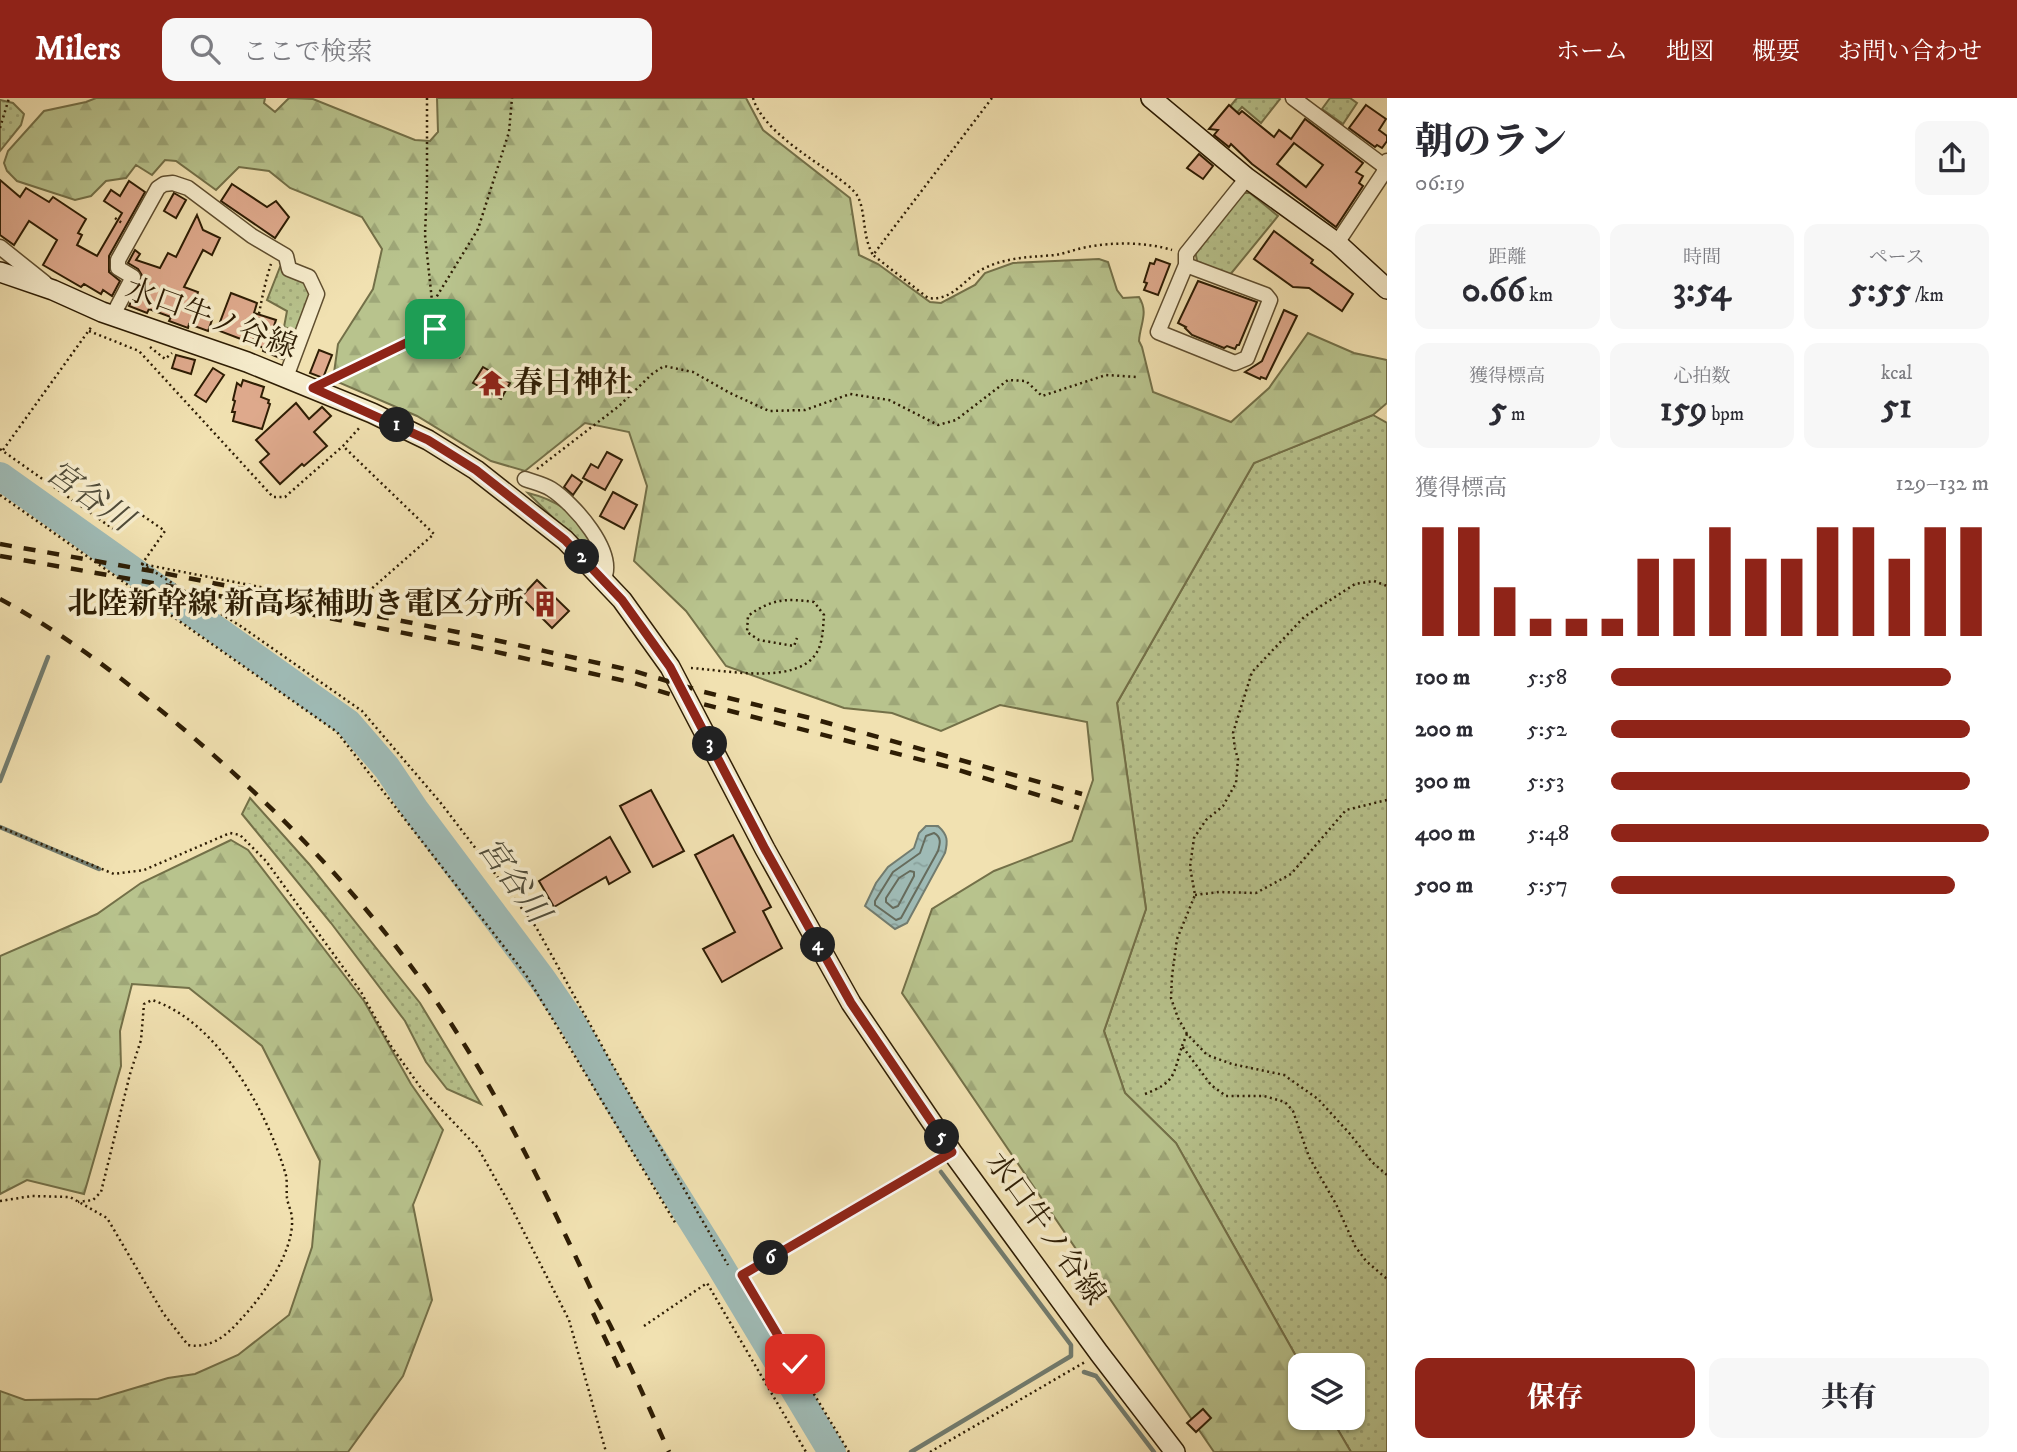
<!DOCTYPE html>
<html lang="ja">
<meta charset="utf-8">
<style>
:root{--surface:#fff;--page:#f7f7f7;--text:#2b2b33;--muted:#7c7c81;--accent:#8f2418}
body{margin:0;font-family:"IM FELL DW Pica","Noto Serif JP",serif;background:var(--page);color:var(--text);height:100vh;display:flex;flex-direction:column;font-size:26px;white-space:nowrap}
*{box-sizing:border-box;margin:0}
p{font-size:23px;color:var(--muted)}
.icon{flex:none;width:38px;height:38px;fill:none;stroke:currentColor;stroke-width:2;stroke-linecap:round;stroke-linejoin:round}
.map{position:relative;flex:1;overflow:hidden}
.drawer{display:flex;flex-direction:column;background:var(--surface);width:630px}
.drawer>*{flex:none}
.fabs{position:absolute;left:1288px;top:1255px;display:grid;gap:14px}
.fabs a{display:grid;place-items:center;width:77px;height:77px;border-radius:14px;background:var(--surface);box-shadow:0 2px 5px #0004;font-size:35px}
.pin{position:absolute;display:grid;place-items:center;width:60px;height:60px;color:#fff;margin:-30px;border-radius:14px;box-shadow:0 4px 10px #0006}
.km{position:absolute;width:35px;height:35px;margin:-18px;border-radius:50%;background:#222;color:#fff;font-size:19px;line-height:35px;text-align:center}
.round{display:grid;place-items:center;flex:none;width:74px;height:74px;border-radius:14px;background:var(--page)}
.summary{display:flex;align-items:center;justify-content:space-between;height:119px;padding:0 28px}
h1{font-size:38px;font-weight:800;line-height:52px}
.figures{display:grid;grid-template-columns:repeat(3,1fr);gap:10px;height:119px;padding:7px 28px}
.figures div{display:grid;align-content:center;border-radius:14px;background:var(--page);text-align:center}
.figures b{font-size:35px;font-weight:800}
.figures small{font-size:19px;font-weight:400}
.figures p{font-size:19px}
.chart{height:196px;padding:14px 28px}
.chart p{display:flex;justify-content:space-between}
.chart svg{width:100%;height:126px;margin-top:7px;stroke:var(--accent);stroke-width:6}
.button{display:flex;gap:14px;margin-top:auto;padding:14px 28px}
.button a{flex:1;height:80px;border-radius:14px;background:var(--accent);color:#fff;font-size:28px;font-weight:800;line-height:80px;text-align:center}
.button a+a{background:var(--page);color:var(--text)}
ul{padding:0 28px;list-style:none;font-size:23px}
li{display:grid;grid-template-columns:112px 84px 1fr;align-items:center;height:52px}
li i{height:18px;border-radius:9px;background:var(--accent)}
header{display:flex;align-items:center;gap:42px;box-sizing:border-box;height:98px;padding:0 35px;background:var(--accent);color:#fff}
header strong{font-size:33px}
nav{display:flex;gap:38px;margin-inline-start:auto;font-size:24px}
.search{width:490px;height:63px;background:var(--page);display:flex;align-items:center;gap:18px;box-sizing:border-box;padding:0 24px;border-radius:14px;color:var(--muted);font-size:26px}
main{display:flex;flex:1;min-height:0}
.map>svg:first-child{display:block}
</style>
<header>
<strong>Milers</strong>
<div class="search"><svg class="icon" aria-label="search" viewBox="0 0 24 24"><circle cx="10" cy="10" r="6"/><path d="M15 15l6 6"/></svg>ここで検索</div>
<nav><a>ホーム</a><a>地図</a><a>概要</a><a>お問い合わせ</a></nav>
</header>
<main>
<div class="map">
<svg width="1387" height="1354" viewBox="0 0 1387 1354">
<defs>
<pattern id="grass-dots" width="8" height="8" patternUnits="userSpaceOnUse" patternTransform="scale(1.75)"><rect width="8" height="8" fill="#b8c38d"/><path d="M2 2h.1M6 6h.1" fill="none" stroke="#9ea778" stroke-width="1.8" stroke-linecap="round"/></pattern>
<pattern id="forest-firs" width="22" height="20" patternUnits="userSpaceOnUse" patternTransform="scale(1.75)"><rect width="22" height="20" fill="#b8c38d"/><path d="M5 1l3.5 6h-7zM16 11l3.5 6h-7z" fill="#9ea778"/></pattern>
<pattern id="water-ripples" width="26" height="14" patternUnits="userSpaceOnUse" patternTransform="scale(1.75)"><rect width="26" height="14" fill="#9fbbb6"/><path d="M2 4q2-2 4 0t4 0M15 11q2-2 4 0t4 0" fill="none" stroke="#89a09b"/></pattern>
</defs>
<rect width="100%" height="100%" fill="#f1e1b1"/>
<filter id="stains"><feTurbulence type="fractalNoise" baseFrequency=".00286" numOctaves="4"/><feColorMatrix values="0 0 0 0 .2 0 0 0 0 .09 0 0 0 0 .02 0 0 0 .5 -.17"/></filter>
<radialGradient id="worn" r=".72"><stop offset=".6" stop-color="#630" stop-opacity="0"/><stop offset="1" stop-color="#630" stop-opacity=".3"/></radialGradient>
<g fill="url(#grass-dots)" stroke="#737048" stroke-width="2">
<path d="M 1237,0 L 1279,0 L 1280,1 L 1261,25 L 1242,9 L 1235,17 L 1228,11 Z"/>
<path d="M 1330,0 L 1350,0 L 1357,5 L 1343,26 L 1322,11 Z"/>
<path d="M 0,2 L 13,5 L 24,16 L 21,27 L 0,53 Z"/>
<path d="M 1243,95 L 1250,95 L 1278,118 L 1229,178 L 1198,167 L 1195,153 Z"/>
<path d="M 280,169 L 307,182 L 314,195 L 298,234 L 284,229 L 287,213 L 267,202 Z"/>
<path d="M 1373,317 L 1387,325 L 1387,1354 L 1351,1354 L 1331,1320 L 1353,1320 L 1353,1267 L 1301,1267 L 1176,1045 L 1125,995 L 1104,933 L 1146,811 L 1117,605 L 1254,365 Z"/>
<path d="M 528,395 C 562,403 593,426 596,462 Z"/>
<path d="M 250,700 L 309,766 L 420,905 L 481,1006 L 447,991 L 426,964 L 405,923 L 331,825 L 242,716 Z"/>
</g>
<g fill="url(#forest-firs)" stroke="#737048" stroke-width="2">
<path d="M 96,0 L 265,0 L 264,5 L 275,14 L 289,0 L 313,1 L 415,42 L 430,43 L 438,34 L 437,0 L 746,0 L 763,32 L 850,100 L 859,157 L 878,166 L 930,204 L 941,205 L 975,187 L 985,175 L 1013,165 L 1099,161 L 1108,164 L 1117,192 L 1123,200 L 1139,199 C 1149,215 1140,226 1139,243 L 1142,249 L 1153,294 L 1231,324 L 1269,290 L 1308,235 L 1354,255 L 1387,262 L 1387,305 L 1373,317 L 1254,365 L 1117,605 L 1146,811 L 1104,933 L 1125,995 L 1176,1045 L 1301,1267 L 1300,1320 L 1331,1320 L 1351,1354 L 1214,1354 L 902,895 L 932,811 L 994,773 L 1072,743 L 1093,682 L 1087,624 L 1000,607 L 941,633 L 892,615 L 844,610 L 726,568 L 686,513 L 634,463 L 647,388 L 629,334 L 585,325 L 525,373 L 491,363 L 417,318 L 333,282 L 338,246 L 373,191 L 382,151 L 362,119 L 290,90 L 269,73 L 239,69 L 216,92 L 176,63 L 165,62 L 152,77 L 136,67 L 126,80 L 106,83 L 91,98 L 75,102 L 17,83 L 7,73 L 4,65 L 8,53 L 44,13 L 86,4 Z"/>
<path d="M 231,742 L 248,752 L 364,903 L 411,986 L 443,1032 L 413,1107 L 432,1202 L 403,1278 L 348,1354 L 0,1354 L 0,1293 L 25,1302 L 98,1301 L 168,1280 L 195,1276 L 238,1257 L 289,1217 L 312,1149 L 320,1063 L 262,948 L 189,890 L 132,886 L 120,933 L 121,968 L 84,1096 L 27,1082 L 0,1096 L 0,858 L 97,816 L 141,785 Z"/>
</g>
<path fill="url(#water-ripples)" stroke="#727c6f" stroke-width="2" d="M 926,728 L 938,728 C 948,737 948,743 945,755 L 907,825 L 895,831 L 865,808 L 876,785 L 888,769 L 914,750 L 919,735 Z"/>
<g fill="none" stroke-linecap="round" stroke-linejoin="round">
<g stroke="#666c5d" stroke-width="2">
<path d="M 934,735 C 942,739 940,746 938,753 L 901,820 L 896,822 L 875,807 L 875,803 L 893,774 L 920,755 L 926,738 Z"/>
<path d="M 910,773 L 914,774 L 914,778 L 898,808 L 893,810 L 886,804 L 886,800 L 899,780 Z"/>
</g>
<g stroke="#727c6f" stroke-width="4.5">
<path d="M 0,683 L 48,559"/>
<path d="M 0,729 L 99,771"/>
<path d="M 1084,1274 L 1096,1278 L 1154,1354"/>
<path d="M 911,1354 L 1071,1258 L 1071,1247 L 941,1074"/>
</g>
<path stroke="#9fbbb6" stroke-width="28" d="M 0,378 L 348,625 L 387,670 L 416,713 L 542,881 L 573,926 L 619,1006 L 716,1161 L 832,1354"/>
</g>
<g fill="#dfaa8d" stroke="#2e1d04" stroke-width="2" fill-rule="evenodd">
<path d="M 1229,7 L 1239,16 L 1242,13 L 1274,39 L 1279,32 L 1291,41 L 1305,21 L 1363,65 L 1356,74 L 1363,78 L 1359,85 L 1363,88 L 1336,129 L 1252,66 L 1231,46 L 1229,49 L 1214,37 L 1218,32 L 1209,31 ZM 1294,45 L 1323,67 L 1306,89 L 1277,66 Z"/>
<path d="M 1366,7 L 1386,21 L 1379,32 L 1387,38 L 1387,43 L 1382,50 L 1377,47 L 1375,49 L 1349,30 Z"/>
<path d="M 1199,56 L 1213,68 L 1203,81 L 1187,70 Z"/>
<path d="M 0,82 L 20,99 L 26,90 L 49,104 L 53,99 L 86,121 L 78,135 L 82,137 L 77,147 L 97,158 L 122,115 L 104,103 L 111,92 L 120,98 L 129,83 L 145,94 L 109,158 L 109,174 L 120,183 L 112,198 L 103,192 L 101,196 L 84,186 L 81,189 L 43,167 L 57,142 L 29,123 L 14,147 L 0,137 Z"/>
<path d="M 232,86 L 267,109 L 276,103 L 289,119 L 275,140 L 221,103 Z"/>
<path d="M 174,95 L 186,102 L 176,120 L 164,113 Z"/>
<path d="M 197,117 L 203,132 L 220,140 L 212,157 L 203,152 L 184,189 L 198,194 L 191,214 L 212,222 L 208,233 L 189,226 L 188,230 L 169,223 L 171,219 L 149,211 L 147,215 L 129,208 L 143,179 L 138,171 L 128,165 L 135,152 L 140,156 L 136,162 L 160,170 L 168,155 L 176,159 Z"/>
<path d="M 1274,133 L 1313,162 L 1311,165 L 1353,196 L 1342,213 L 1309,190 L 1293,189 L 1254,161 Z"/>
<path d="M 1156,161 L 1170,166 L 1158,197 L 1144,192 L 1147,185 L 1144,184 L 1150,165 L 1154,166 Z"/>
<path d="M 1198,183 L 1257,204 L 1239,247 L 1237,247 L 1235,251 L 1227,248 L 1224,250 L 1192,237 L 1185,230 L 1186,229 L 1178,225 Z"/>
<path d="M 231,195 L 257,205 L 254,215 L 276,222 L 273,231 L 291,239 L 282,261 L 263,253 L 264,250 L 247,243 L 248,240 L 246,243 L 217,232 Z"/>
<path d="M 1284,212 L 1297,218 L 1266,281 L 1261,279 L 1260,281 L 1245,274 L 1262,263 Z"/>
<path d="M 319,252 L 332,257 L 323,280 L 310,275 Z"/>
<path d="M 176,257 L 195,262 L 191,276 L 172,270 Z"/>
<path d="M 483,269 L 510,285 L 501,301 L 473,285 Z"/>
<path d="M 213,270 L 224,277 L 206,304 L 195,297 Z"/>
<path d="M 243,282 L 264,289 L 261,299 L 269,302 L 268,305 L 270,306 L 262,331 L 233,323 L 235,314 L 232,314 L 235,303 L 233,302 L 237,285 L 241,288 Z"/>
<path d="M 296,305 L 309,321 L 322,309 L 331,318 L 314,334 L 327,348 L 304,368 L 302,366 L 280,386 L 260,364 L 269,356 L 256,342 Z"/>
<path d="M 607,354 L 622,362 L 605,392 L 583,380 L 591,366 L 598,370 Z"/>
<path d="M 572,377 L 582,384 L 573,397 L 564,389 Z"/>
<path d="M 613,394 L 637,407 L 624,431 L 600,418 Z"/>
<path d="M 537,482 L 569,513 L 552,530 L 521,499 Z"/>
<path d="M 651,692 L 684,753 L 653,769 L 620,708 Z"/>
<path d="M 733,737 L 771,809 L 763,813 L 782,850 L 722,884 L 703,851 L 735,834 L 695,757 Z"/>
<path d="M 610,739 L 630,774 L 609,786 L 606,779 L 554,809 L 539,783 Z"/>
<path d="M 1203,1311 L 1211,1320 L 1196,1334 L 1187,1325 Z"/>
</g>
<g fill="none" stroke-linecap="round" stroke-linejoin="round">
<g stroke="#5f4e2f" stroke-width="17">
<g id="street">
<path d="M 1293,0 L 1384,68"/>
<path d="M 1337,145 L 1383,76 L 1387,63"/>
<path d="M 0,149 L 45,185"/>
<path d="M 1186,167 L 1266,197 L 1270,202 L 1247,260 L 1235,265 L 1158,234 L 1186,167 L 1186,156 L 1247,80"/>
<path d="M 113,217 L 133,179 L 118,170 L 118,162 L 158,90 L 164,86 L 173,85 L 188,90 L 252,138 L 286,158 L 289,171 L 309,179 L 317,196 L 286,279"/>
<path d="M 525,381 C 533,384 543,386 551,391 C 573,405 618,455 603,482"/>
</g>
</g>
<g stroke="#2e1d04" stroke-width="22">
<g id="secondary">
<path d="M 1151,0 L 1247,80 L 1337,145 L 1387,191"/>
<path d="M 0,174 L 53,192 L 102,214 L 247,264 L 372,315 L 428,342 L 476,372 L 565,442 L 622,502 L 670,569 L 765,751 L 851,905 L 952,1054 L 1099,1255 L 1175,1354"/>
</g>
</g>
<g stroke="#2e1d04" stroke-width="2.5" stroke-dasharray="2 3.5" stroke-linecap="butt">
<path d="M 427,0 L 427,86 L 425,137 L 435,231 L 446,247 L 460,260"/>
<path d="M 753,0 C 762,31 809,59 834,77 C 842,83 854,91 858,99 C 866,115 862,138 873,157"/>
<path d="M 992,0 L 873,157 L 928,200 C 954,204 965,178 987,169 C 1009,159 1032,159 1056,157 C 1066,155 1076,151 1087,149 C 1112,144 1147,144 1172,152"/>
<path d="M 0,30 L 9,0"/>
<path d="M 115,120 L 122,125"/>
<path d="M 434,203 L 478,131 L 509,34 L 512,0"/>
<path d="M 89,233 L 139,253 L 273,399 L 285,399 L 343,348 L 361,328"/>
<path d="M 252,248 C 259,220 262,193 271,166"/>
<path d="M 150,249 L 165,261 L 172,255"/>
<path d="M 331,281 L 435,231"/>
<path d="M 0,351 L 119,435 L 136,413 L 165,433 L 142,466 L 353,507 L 434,436 L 343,348"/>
<path d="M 3,352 L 92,228"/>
<path d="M 537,371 L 619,308 L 652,276 L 664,268 L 693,274 L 730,295 L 769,313 L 805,312 L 850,296 L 889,302 L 938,327 L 956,322 L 1008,282 L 1026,283 L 1042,298 L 1106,277 L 1137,279"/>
<path d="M 0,397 L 337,634 L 526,877 L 676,1126"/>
<path d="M 142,466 L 242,529 L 362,613 L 440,704 L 536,829 L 612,966 L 728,1167"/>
<path d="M 691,570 C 724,572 798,588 817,554 C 823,544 823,529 824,517 L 814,504 C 786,500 771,501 748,518 L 747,534 L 759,542 L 794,548 L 797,540"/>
<path d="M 0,729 L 114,776 L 144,772 L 230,735 L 240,737 L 266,763 L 361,894 L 391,948 L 421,990 L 478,1050 L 509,1105 L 569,1222 L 606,1354"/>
<path d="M 1195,797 L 1219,794 L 1256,795 L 1291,776 L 1346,712 L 1387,702"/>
<path d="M 1187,936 L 1178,920 L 1171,900 L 1172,878 L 1177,841 L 1195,797 L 1190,769 L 1194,740 L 1206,722 L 1223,708 L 1236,685 L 1238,661 L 1235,651 L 1233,635 L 1252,574 L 1304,519 L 1355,486 L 1374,483 L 1387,488"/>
<path d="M 1182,948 L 1187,936 L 1207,957 L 1232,966 L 1284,977 L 1318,1001 L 1350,1036 L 1372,1064 L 1387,1077"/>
<path d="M 1145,996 C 1176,984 1173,977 1182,948 L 1211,987 L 1226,998 L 1264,998 L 1285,1004 L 1293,1013 L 1309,1059 L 1336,1106 L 1355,1148 L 1366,1163 L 1387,1181"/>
<path d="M 0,1103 L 32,1098 L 70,1099 L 107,1120 L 163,1215 L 188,1247 C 212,1251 227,1237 242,1220 C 263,1198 294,1153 292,1121 C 292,1114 288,1107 287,1100 C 286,1092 288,1082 285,1074 C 266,1011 217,923 152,902 L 144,906 L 141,942 L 130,976 L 101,1094 L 93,1102 L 78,1104"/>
<path d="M 644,1228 L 707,1185 L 806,1354"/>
<path d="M 849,1354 L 742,1177 L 937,1063"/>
<path d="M 930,1354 L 1085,1264"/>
</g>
<use href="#street" stroke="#f6eccc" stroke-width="14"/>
<use href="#secondary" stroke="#f6eccc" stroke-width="19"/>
<g stroke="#2e1d04" stroke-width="4.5" stroke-dasharray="12 12" stroke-linecap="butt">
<path d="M 0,446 L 163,475 L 477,538 L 634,573 L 704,594 L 810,620 L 1082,696"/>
<path d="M 0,458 L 164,487 L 474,549 L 634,585 L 695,604 L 949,669 L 1079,710"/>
<path d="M 0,501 C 65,536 125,582 181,629 C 283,715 377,812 450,924 C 505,1008 547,1098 590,1189 C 597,1204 606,1218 613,1233 C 633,1273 651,1314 669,1354"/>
<path d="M 593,1215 L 620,1272"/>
</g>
</g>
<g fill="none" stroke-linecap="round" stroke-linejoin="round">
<g stroke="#fff" stroke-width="14">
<path id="route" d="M 435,231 L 313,290 L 428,342 L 476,372 L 565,442 L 622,502 L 670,569 L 765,751 L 851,905 L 952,1054 L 742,1177 L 795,1266"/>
</g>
<use href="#route" stroke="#8f2418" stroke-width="9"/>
</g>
<defs>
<g id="temple-bare" transform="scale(2.1)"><path d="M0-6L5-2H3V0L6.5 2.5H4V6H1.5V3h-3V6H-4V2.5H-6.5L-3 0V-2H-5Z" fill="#8f2418" stroke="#f6eccc" stroke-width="2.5" paint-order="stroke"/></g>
<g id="building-bare" transform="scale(2.1)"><path d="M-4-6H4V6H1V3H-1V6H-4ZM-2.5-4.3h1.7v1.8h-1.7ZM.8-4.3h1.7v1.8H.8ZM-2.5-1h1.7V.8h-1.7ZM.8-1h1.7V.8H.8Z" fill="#8f2418" stroke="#f6eccc" stroke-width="2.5" paint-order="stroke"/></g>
</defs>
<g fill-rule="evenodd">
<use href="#temple-bare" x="492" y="285"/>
<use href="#building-bare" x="545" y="506"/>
</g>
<g text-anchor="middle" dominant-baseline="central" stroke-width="7" stroke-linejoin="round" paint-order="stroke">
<g font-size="30" fill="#2e1d04" stroke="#f6eccc">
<text transform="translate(211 221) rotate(20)">水口牛ノ谷線</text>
<text transform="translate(1045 1131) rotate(54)">水口牛ノ谷線</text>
</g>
<g font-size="30" font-weight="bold" fill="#2e1d04" stroke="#f6eccc" text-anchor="start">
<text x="513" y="285">春日神社</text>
<text x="524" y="506" text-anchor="end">北陸新幹線 新高塚補助き電区分所</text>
</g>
<g font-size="32" font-style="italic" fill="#504c39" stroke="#f6eccc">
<text transform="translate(89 399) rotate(35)">宮谷川</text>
<text transform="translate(513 783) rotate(54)">宮谷川</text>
</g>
</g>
<rect width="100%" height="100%" filter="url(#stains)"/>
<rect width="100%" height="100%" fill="url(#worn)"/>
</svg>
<div class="fabs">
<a><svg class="icon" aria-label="layers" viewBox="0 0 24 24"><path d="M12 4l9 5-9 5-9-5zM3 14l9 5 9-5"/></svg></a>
</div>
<div class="pin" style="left:435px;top:231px;background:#1e9e55"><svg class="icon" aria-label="arrive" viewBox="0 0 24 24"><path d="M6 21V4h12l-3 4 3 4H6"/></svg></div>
<div class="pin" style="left:795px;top:1266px;background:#d93025"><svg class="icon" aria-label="check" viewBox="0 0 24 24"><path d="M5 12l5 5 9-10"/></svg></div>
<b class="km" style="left:397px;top:327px">1</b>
<b class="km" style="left:582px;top:459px">2</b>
<b class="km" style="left:710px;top:646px">3</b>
<b class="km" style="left:818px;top:847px">4</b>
<b class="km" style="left:942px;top:1039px">5</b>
<b class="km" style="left:771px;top:1160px">6</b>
</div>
<section class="drawer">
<div class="summary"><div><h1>朝のラン</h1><p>06:19</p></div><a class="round"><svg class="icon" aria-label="share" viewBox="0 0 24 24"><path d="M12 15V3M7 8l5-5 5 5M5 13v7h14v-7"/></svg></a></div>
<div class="figures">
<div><p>距離</p><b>0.66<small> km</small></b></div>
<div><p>時間</p><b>3:54</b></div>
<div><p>ペース</p><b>5:55<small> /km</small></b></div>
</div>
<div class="figures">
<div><p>獲得標高</p><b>5<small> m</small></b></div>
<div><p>心拍数</p><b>159<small> bpm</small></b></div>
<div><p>kcal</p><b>51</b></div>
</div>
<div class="chart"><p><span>獲得標高</span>129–132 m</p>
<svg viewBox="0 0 160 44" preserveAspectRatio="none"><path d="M5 44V6M15 44V6M25 44V27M35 44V38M45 44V38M55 44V38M65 44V17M75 44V17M85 44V6M95 44V17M105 44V17M115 44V6M125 44V6M135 44V17M145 44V6M155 44V6"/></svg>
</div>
<ul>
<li><b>100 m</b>5:58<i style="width:90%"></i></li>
<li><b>200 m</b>5:52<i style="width:95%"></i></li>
<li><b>300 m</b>5:53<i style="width:95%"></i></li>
<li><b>400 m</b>5:48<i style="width:100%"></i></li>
<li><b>500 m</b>5:57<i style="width:91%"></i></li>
</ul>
<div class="button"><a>保存</a><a>共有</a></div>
</section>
</main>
